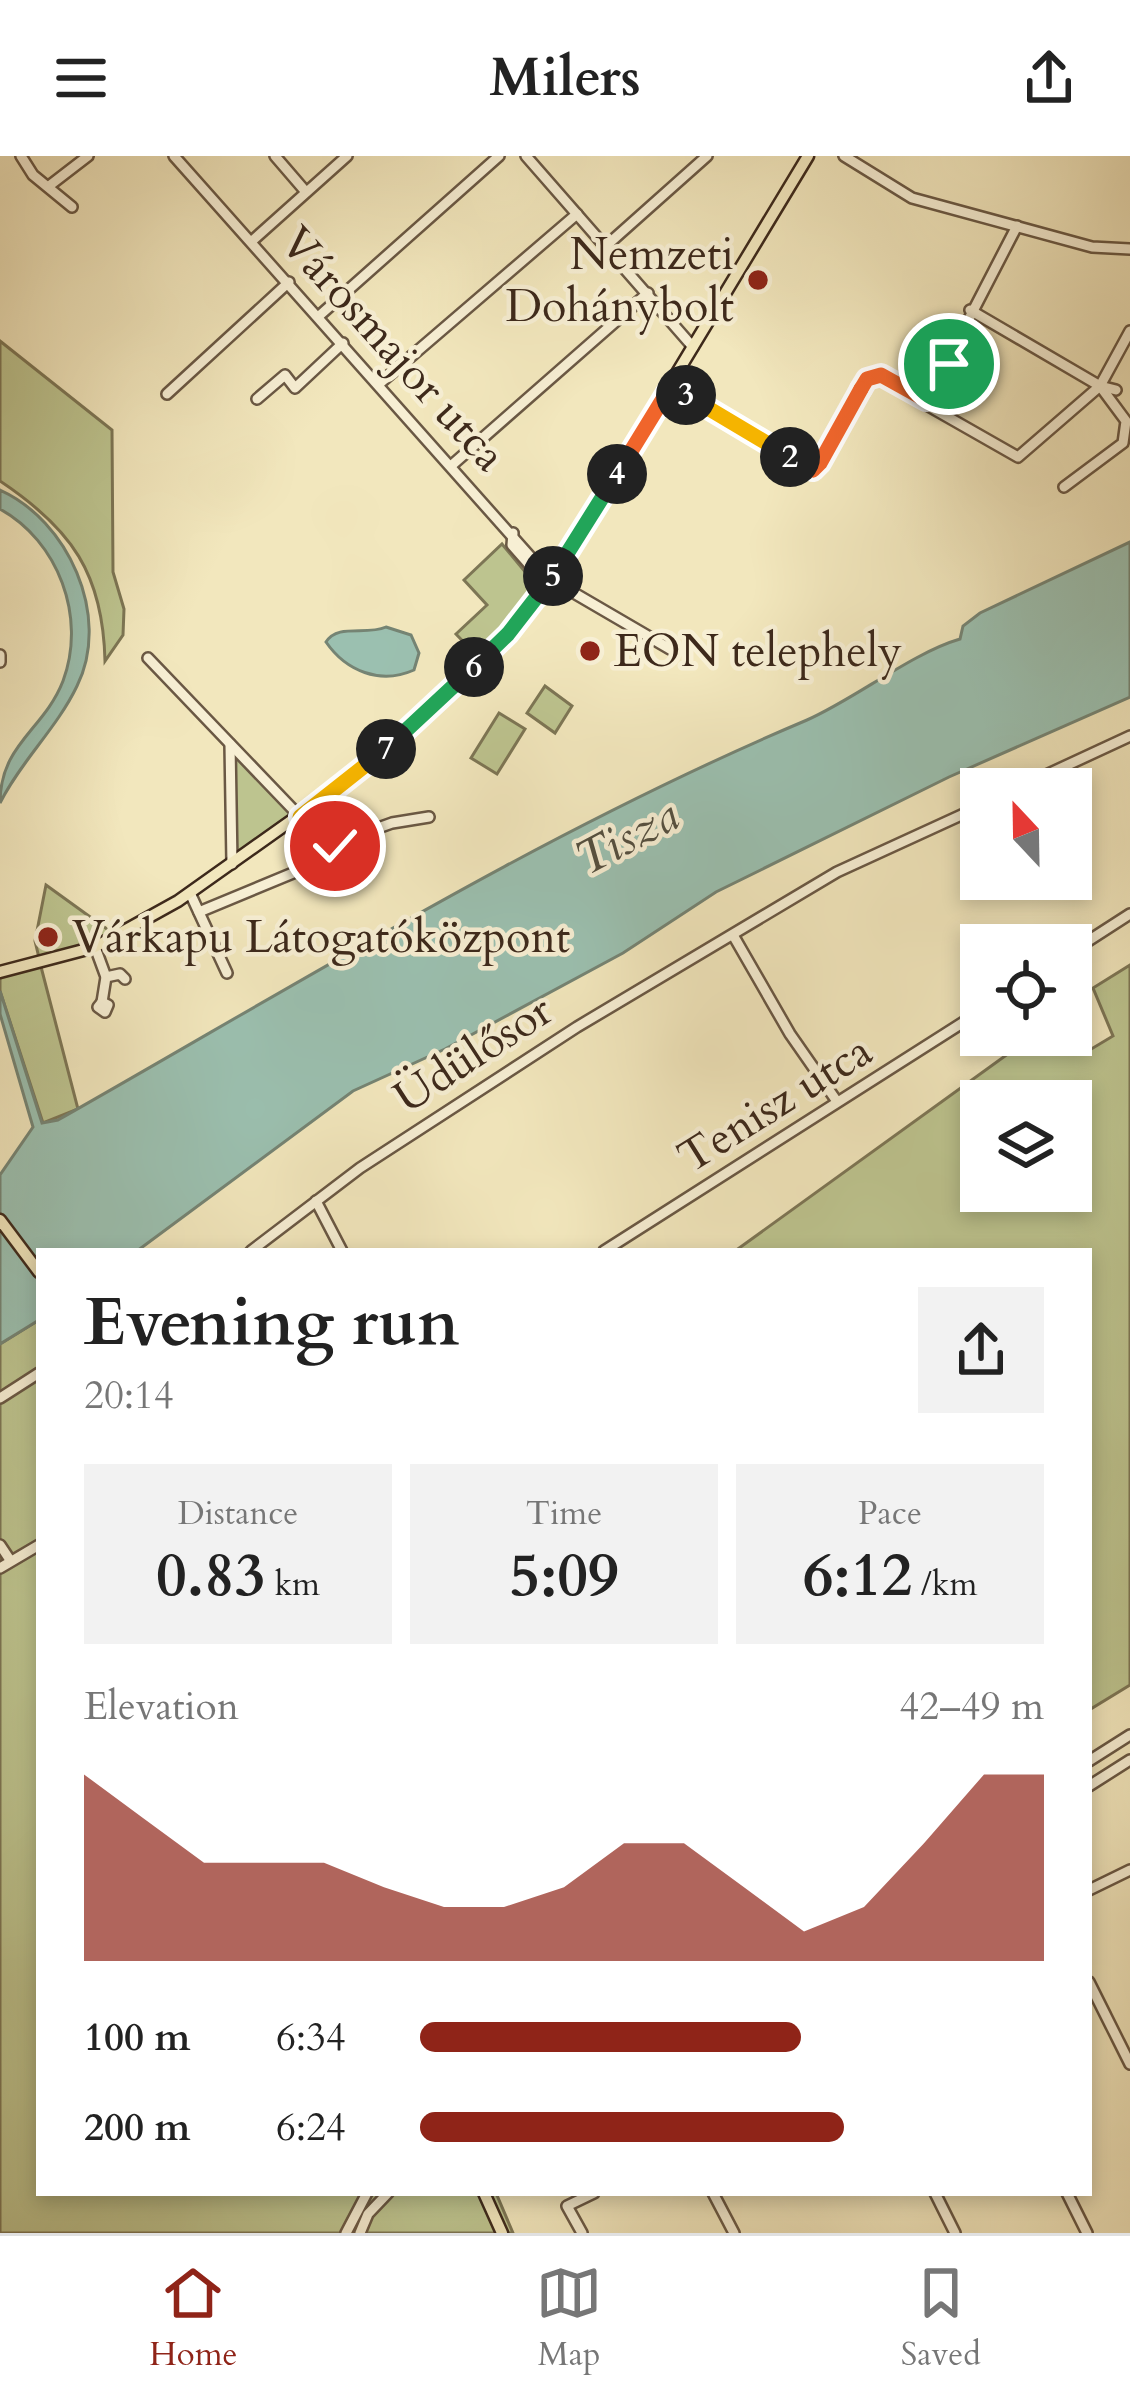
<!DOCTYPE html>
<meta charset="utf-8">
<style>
:root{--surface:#fff;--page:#f2f2f2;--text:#222;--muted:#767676;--line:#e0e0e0;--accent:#8f2418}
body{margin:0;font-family:Cardo,serif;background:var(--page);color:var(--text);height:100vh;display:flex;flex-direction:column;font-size:45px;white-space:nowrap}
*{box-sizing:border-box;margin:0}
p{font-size:39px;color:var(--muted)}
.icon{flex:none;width:66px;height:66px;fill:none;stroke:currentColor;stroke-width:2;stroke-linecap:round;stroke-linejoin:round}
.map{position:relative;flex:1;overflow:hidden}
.side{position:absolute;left:36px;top:1092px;width:1056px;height:948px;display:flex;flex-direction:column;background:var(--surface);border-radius:0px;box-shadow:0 6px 18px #0003}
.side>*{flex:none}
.needle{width:78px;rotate:338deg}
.controls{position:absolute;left:960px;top:612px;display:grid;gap:24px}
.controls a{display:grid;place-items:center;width:132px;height:132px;border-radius:0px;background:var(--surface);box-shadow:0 6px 18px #0003;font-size:60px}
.pin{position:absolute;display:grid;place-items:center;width:102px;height:102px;color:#fff;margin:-51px;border:6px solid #fff;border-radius:50%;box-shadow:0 3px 12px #0007}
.km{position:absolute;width:60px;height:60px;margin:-30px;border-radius:50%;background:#222;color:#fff;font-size:33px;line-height:60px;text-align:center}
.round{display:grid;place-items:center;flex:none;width:126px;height:126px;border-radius:0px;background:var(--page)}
.headline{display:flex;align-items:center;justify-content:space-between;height:204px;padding:0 48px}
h1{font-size:66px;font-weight:700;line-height:90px}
.figures{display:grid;grid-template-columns:repeat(3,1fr);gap:18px;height:204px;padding:12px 48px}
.figures div{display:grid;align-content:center;border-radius:0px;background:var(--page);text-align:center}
.figures b{font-size:60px;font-weight:700}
.figures small{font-size:33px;font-weight:400}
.figures p{font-size:33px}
.chart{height:336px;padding:24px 48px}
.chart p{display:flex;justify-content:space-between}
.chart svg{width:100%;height:216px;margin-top:12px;fill:var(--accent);opacity:.7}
ul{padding:0 48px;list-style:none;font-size:39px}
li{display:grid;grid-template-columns:192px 144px 1fr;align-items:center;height:90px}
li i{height:30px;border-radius:15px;background:var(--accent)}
header{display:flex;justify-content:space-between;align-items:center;height:156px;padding:0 48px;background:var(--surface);font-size:54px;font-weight:700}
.tab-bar{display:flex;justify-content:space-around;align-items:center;height:168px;border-top:3px solid var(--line);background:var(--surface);font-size:33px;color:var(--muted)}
.tab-bar a{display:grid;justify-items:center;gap:6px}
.tab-bar .selected{color:var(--accent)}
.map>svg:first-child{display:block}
</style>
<header><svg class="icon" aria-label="menu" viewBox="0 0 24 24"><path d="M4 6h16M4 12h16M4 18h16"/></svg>Milers<svg class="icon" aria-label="share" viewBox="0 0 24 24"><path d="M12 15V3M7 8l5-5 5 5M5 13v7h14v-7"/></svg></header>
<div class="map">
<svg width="1130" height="2077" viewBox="0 0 1130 2077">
<rect width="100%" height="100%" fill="#f2e7bd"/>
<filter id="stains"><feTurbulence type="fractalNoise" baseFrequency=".00167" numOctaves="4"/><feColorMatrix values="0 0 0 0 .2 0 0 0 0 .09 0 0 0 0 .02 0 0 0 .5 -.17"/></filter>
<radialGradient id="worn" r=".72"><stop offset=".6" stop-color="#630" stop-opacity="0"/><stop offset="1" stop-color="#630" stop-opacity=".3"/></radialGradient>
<g fill="#bdc48f" stroke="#7d7655" stroke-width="3" fill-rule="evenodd">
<path d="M 0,185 L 112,274 L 113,416 L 124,453 L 123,479 L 105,505 C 103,418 72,373 0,325 Z"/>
<path d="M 502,388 L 536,429 L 532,445 L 475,498 L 456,478 L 487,449 L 464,424 Z"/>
<path d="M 545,530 L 572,550 L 555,577 L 527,557 Z"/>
<path d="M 499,557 L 525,573 L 497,618 L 471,602 Z"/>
<path d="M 230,588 L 300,661 L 232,708 Z"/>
<path d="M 46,729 L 118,781 L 40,807 L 78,953 L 43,967 L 0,835 L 0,816 L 40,806 L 35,785 Z"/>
<path d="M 1130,809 L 1130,1529 L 1089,1554 L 1089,1095 L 735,1095 L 1034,879 L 1063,879 L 1083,898 L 1113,880 L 1093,832 ZM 1071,945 L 1071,1035 L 981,1035 L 981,945 Z"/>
<path d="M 39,1164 L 39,2037 L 496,2037 L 513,2077 L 0,2077 L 0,1188 Z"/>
</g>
<g fill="#9bc0b0" stroke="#758474" stroke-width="3">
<path d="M 0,334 C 67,364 112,459 77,530 C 57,572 21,605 0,647 C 0,588 44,574 63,525 C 87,461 58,385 0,353 Z"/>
<path d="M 1130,386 L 1130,541 L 949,621 L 716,736 L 623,797 L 445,893 L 353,935 L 137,1095 L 39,1095 L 39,1164 L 0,1188 L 0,1019 L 33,971 L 0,858 L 0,835 L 42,967 L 58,964 C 305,824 544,675 807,564 C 855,543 912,497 960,483 L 963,470 L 980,457 Z"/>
<path d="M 386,471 L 411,479 L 419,497 L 414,514 C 380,529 346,515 326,486 C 338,467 366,480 386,471 Z"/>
</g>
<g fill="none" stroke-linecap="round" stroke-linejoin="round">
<g stroke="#6a5844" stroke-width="14">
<g id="minor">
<path d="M 21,0 L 33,19 L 72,51"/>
<path d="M 174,0 L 550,423 L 670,493"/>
<path d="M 275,0 L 306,36"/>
<path d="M 526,0 L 693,191"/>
<path d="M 844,0 L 912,42 L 1092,91 L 1130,93"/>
<path d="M 49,30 L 88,0"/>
<path d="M 252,85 L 347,0"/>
<path d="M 606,90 L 707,0"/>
<path d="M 970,154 L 1100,230 L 1126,265 L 1123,287 L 1064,331"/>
<path d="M 319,160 L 499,0"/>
<path d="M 379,228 L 577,58"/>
<path d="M 671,230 L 813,313 L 874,219 L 1018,301 L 1100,230 L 1116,234"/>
<path d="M 1100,230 L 1130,175"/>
<path d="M 167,238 L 289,126"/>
<path d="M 257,243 L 285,219 L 295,232 L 343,187"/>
<path d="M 927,244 L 1017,70"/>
<path d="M 452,309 L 648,137"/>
<path d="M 513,377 L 512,389 L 534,414 L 538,434"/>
<path d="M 0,499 L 0,506"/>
<path d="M 148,502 L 328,690 L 392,667 L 429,661"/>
<path d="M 230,588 L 232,708"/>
<path d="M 1016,633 L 1130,580"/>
<path d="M 190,737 L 227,817"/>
<path d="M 199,756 L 293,717 L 328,690"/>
<path d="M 733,779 L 790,878 L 836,944"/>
<path d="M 95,791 L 106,821 L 102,846"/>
<path d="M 1071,796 L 1130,758"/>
<path d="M 106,821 L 120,818 L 125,823"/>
<path d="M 102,846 L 108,849 L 105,856 L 98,851 Z"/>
<path d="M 316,1045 L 342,1095"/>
<path d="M 251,1095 L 360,1012 L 577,871 L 837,716 L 981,650"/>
<path d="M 604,1095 L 981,855"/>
<path d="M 0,1242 L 39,1217"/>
<path d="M 0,1389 L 10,1404"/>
<path d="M 0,1412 L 39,1389"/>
<path d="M 1089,1605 L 1130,1579"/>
<path d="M 1089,1630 L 1130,1604"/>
<path d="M 1089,1734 L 1130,1714"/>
<path d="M 1089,1826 L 1130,1908"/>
<path d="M 713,2037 L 734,2077"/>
<path d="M 935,2037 L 955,2077"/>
<path d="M 1067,2037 L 1087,2077"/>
<path d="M 346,2077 L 367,2037"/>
<path d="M 360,2077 L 368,2058 L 388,2037"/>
<path d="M 582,2077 L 567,2050 L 594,2037"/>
</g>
</g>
<g stroke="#3d291b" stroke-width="15">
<g id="major">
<path d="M 0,816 L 95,791 L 178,745 L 357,618 L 508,478 L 581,376 L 808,0"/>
<path d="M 0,1064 L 39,1116"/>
<path d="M 484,2037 L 502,2077"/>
</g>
</g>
<use href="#minor" stroke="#f7efd4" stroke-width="9"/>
<use href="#major" stroke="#f2e7bd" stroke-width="10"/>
</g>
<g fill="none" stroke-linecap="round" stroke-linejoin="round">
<g stroke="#fff" stroke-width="24">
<path id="split-1" d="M 861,233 L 867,223 L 881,219 L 926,244 L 949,208"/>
</g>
<g stroke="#fff" stroke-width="24">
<path id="split-2" d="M 790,301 L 813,314 L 820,307 L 861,233"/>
</g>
<g stroke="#fff" stroke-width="24">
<path id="split-3" d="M 686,239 L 790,301"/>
</g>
<g stroke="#fff" stroke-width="24">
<path id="split-4" d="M 617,318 L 671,230 L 686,239"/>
</g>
<g stroke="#fff" stroke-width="24">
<path id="split-5" d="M 553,420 L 617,318"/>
</g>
<g stroke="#fff" stroke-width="24">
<path id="split-6" d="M 474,511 L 508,478 L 553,420"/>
</g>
<g stroke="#fff" stroke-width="24">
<path id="split-7" d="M 386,593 L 474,511"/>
</g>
<g stroke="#fff" stroke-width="24">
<path id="split-8" d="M 308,669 L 300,661 L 386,593"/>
</g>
<g stroke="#fff" stroke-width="24">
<path id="split-9" d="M 308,669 L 335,690"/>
</g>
<use href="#split-1" stroke="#f0652b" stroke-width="15"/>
<use href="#split-2" stroke="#f0652b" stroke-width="15"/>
<use href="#split-3" stroke="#f5b400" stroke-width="15"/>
<use href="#split-4" stroke="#f0652b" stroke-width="15"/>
<use href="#split-5" stroke="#22a559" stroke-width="15"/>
<use href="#split-6" stroke="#22a559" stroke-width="15"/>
<use href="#split-7" stroke="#22a559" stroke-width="15"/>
<use href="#split-8" stroke="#f5b400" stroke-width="15"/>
<use href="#split-9" stroke="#f5b400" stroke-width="15"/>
</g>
<g fill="#8f2418" stroke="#f7efd4" stroke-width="4.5">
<circle cx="758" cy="124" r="12"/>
<circle cx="590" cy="495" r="12"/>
<circle cx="48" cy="781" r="12"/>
</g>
<g text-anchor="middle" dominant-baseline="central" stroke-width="9" stroke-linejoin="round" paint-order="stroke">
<g font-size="45" fill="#3d291b" stroke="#f7efd4" text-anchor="start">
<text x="734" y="98" text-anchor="end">Nemzeti<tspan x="734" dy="52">Dohánybolt</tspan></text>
<text x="614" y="495">EON telephely</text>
<text x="72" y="781">Várkapu Látogatóközpont</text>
</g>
<g font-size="45" fill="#3d291b" stroke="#f7efd4">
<text transform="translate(393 193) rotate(48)">Városmajor utca</text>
<text transform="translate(473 898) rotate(-33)">Üdülősor</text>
<text transform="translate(775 948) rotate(-32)">Tenisz utca</text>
</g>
<g font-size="48" font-style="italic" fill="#544f40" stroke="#f7efd4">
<text transform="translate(627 681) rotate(-28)">Tisza</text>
</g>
</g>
<rect width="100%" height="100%" filter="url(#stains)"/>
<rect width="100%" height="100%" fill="url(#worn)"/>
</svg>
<div class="controls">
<a><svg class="needle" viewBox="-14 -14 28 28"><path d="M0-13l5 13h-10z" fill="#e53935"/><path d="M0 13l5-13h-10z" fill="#767676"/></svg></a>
<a><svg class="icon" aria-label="locate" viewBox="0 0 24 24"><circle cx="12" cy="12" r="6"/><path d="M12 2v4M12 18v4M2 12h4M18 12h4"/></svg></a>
<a><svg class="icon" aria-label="layers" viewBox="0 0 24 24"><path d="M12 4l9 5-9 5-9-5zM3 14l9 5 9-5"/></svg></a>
</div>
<div class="pin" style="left:949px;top:208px;background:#1e9e55"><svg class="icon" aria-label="arrive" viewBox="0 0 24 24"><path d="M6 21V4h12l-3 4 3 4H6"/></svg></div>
<div class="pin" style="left:335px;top:690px;background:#d93025"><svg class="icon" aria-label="check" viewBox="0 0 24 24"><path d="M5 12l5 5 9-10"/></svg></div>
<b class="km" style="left:790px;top:301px">2</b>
<b class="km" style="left:686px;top:239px">3</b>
<b class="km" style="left:617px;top:318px">4</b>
<b class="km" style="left:553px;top:420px">5</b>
<b class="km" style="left:474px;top:511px">6</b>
<b class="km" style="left:386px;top:593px">7</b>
<section class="side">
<div class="headline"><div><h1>Evening run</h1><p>20:14</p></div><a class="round"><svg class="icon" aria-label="share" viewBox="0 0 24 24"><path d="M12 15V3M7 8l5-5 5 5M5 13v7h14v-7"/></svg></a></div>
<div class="figures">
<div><p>Distance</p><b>0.83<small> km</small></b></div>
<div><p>Time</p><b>5:09</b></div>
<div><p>Pace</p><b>6:12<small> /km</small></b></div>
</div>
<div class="chart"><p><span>Elevation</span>42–49 m</p>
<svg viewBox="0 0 160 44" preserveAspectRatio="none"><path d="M0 44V6L10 15L20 24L30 24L40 24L50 29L60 33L70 33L80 29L90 20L100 20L110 29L120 38L130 33L140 20L150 6L160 6V44z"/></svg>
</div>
<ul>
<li><b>100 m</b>6:34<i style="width:61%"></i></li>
<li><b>200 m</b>6:24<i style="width:68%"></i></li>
</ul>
</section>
</div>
<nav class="tab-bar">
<a class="selected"><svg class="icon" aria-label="home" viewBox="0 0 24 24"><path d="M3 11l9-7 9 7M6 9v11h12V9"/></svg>Home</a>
<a><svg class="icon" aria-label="map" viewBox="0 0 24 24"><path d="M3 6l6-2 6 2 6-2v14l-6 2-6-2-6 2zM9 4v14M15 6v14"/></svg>Map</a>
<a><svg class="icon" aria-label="saved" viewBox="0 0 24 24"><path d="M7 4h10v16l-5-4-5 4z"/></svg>Saved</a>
</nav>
